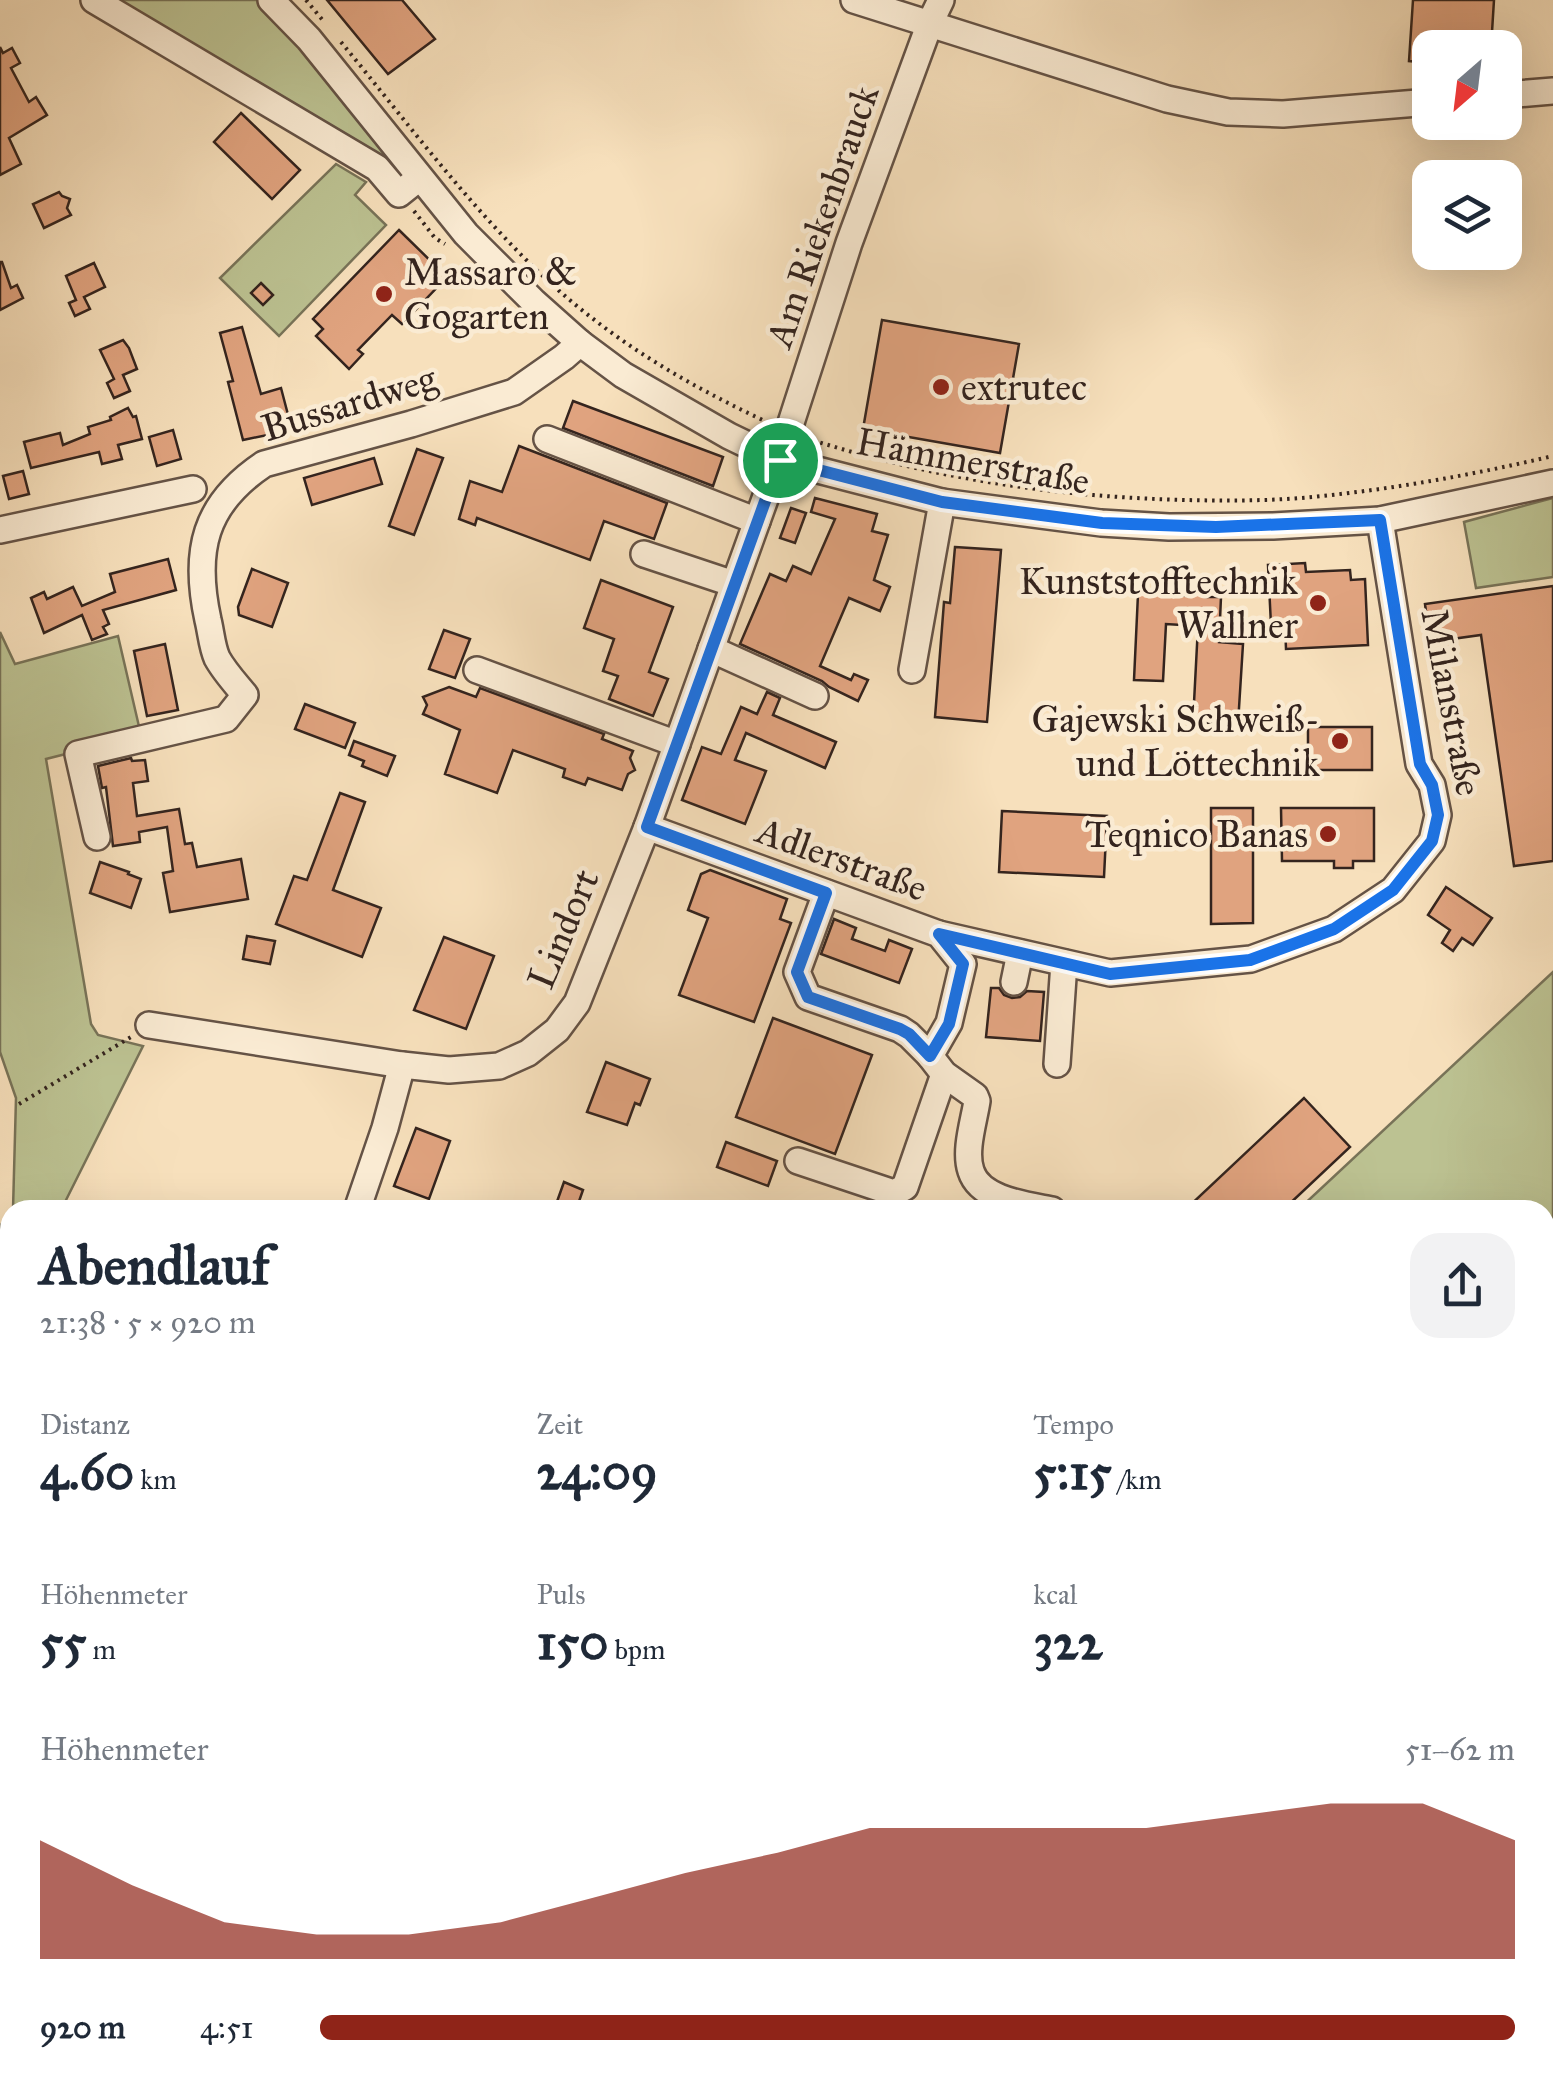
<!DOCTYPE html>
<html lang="de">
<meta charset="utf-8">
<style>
:root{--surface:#fff;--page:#f2f2f3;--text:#1f2937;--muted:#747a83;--accent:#8f2418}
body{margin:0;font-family:"IM FELL Great Primer",serif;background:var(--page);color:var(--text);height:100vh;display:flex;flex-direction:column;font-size:38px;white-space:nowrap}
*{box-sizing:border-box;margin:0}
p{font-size:32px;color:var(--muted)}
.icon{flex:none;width:55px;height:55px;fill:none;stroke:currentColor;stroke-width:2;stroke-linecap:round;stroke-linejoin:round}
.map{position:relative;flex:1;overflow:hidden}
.drawer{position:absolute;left:0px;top:1200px;width:1555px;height:885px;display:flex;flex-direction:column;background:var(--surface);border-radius:30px 30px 0 0;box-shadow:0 10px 40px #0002}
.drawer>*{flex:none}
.needle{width:65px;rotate:208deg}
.buttons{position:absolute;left:1412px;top:30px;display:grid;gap:20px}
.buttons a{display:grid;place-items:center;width:110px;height:110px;border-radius:20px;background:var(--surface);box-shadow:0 10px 40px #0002;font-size:50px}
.pin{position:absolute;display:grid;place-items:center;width:85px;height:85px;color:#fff;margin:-42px;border:5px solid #fff;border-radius:50%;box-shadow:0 2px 10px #0007}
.round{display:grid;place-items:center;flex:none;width:105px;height:105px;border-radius:30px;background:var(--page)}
.headline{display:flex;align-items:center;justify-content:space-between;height:170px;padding:0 40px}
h1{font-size:55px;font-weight:700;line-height:75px}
.metrics{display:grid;grid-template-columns:repeat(3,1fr);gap:15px;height:170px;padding:10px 40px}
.metrics div{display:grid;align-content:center}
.metrics b{font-size:50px;font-weight:700}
.metrics small{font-size:28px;font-weight:400}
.metrics p{font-size:28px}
.chart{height:280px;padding:20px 40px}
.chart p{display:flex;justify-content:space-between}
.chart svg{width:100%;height:180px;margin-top:10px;fill:var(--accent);opacity:.7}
ul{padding:0 40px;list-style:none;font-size:32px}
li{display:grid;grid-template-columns:160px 120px 1fr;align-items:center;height:75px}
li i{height:25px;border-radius:12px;background:var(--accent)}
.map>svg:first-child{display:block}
</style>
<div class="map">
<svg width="1553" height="2085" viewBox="0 0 1553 2085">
<rect width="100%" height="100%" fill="#f7e0bc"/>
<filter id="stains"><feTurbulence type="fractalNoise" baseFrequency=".002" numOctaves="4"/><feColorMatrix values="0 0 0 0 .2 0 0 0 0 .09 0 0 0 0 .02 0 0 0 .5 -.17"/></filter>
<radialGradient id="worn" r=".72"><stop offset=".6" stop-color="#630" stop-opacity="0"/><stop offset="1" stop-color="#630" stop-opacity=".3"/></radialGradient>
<g fill="#bcc292" stroke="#787358" stroke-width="2.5">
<path d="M 94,0 L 260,0 L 396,150 L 377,168 Z"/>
<path d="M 336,164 L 366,182 L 355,195 L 386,225 L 279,336 L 220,278 Z"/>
<path d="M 1553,498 L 1553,577 L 1476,588 L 1464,522 Z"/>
<path d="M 0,632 L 15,664 L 118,636 L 141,735 L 46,759 L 91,1024 L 98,1035 L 143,1046 L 61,1210 L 13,1210 L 16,1098 L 0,1052 Z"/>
<path d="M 1553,972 L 1553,1633 L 1545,1620 L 1545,1210 L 1298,1210 Z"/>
<path d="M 10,1214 L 10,1301 L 0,1305 L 0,1226 Z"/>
<path d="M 0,1660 L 10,1668 L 10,1721 L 0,1744 Z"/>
<path d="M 1545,1961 L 1553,1964 L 1553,2085 L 1453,2085 L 1457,2075 L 1545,2075 Z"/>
<path d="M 266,2075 L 546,2075 L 542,2085 L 281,2085 L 269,2080 Z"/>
</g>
<path fill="#9dbdaf" stroke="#738075" stroke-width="2.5" d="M 1553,1862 L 1553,1964 L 1545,1961 L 1545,1878 Z"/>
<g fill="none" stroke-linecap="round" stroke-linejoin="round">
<path stroke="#738075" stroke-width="5" d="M 1478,2085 L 1481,2075"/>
</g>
<g fill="#e0a37f" stroke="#34241e" stroke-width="2.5">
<path d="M 327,0 L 402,0 L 435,39 L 388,74 Z"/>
<path d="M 1413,0 L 1494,0 L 1491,48 L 1430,48 L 1430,63 L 1409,61 Z"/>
<path d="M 0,47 L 3,53 L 12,48 L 20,63 L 11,68 L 29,102 L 36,97 L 47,115 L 9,138 L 21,164 L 0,175 Z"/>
<path d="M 241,113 L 300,170 L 272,199 L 214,142 Z"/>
<path d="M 59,192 L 62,196 L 70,199 L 67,208 L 71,215 L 44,228 L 33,204 Z"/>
<path d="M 399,230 L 447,277 L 402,324 L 392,315 L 358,350 L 363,354 L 349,369 L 316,336 L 323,329 L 313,319 Z"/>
<path d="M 0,262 L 2,262 L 11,288 L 17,285 L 23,298 L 0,310 Z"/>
<path d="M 94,263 L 105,287 L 84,297 L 90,309 L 75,316 L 69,303 L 76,300 L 66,276 Z"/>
<path d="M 261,283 L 273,295 L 263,305 L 251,293 Z"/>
<path d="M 882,320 L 1019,344 L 1000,453 L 863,429 Z"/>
<path d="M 242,327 L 261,394 L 281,388 L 292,430 L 243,440 L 228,382 L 233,381 L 220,333 Z"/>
<path d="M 123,340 L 129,348 L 137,369 L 123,375 L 130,391 L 114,398 L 107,383 L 114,379 L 100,350 Z"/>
<path d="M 573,401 L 723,457 L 713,486 L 563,428 Z"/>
<path d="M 128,408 L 133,417 L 136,416 L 142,439 L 118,445 L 122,459 L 102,464 L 99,452 L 31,468 L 24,442 L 60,433 L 63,445 L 90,434 L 88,427 L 111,420 L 110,417 Z"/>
<path d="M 173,430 L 181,459 L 157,466 L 149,437 Z"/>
<path d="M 519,446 L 667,503 L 654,539 L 604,521 L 590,560 L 477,518 L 475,525 L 459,519 L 470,481 L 502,492 Z"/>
<path d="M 417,449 L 443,458 L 414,535 L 389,526 Z"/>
<path d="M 374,458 L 382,484 L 312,505 L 304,478 Z"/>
<path d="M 23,471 L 29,494 L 9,499 L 3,476 Z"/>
<path d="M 815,498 L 877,514 L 872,531 L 888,535 L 874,580 L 890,587 L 880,611 L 849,598 L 820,666 L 851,680 L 854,674 L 868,680 L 858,701 L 829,687 L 822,681 L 740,644 L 770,574 L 786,581 L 793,566 L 811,574 L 835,519 L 811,512 Z"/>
<path d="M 791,508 L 806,513 L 795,543 L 780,538 Z"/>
<path d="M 955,547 L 1001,550 L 987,722 L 935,717 L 944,602 L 950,603 Z"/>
<path d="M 168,559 L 176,590 L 103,610 L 109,624 L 103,627 L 107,634 L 92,640 L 82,615 L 44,633 L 31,598 L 44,592 L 47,599 L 73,587 L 82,606 L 115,592 L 110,574 Z"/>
<path d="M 1305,563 L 1306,572 L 1350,570 L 1351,580 L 1365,579 L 1368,645 L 1286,649 L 1285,624 L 1271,625 L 1268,565 Z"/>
<path d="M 252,569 L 288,583 L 272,627 L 239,615 L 238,607 Z"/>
<path d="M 601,580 L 673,607 L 649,672 L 668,679 L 653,716 L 609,699 L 618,676 L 603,671 L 614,639 L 584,628 Z"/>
<path d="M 1553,586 L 1553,861 L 1514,866 L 1481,635 L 1430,642 L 1425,604 Z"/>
<path d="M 1189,590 L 1207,590 L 1206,597 L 1221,597 L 1219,642 L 1243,644 L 1238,724 L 1193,722 L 1198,626 L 1166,624 L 1163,681 L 1134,680 L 1138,594 L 1189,596 Z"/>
<path d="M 444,630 L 470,639 L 455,678 L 429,669 Z"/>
<path d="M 165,644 L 178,710 L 147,716 L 134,651 Z"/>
<path d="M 449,687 L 476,697 L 480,688 L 604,734 L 602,739 L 633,751 L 630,758 L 635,770 L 628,774 L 622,790 L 588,778 L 585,785 L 563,777 L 565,769 L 513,750 L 497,793 L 445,774 L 460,730 L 423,714 L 427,705 L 423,697 Z"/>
<path d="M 767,692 L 780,698 L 773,715 L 836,742 L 825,768 L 746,733 L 735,760 L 766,771 L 745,824 L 682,800 L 702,747 L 721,754 L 741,707 L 757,714 Z"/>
<path d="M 305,704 L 355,723 L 345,748 L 295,729 Z"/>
<rect x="1308" y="727" width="64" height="43"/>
<path d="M 354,741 L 395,756 L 387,776 L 362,766 L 364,761 L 349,755 Z"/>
<path d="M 131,758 L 132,761 L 145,760 L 148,781 L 133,783 L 137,816 L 179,809 L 185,844 L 192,843 L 197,867 L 241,859 L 248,899 L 170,912 L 163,873 L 173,871 L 167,827 L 139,832 L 140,842 L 113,846 L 106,787 L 102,788 L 98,766 Z"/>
<path d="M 340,793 L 365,802 L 333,890 L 381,908 L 362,957 L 276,924 L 294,876 L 307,880 Z"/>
<path d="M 1211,808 L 1253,808 L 1253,923 L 1211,924 Z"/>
<path d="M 1281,808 L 1374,808 L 1374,861 L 1353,861 L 1353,868 L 1334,868 L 1334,861 L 1282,861 Z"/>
<path d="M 1002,811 L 1107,816 L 1104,877 L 999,872 Z"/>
<path d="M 100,862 L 129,872 L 128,874 L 141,879 L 131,908 L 90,893 Z"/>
<path d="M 710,870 L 787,899 L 780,919 L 791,923 L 754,1022 L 679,995 L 708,918 L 688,910 L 701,874 Z"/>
<path d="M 1446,887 L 1492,918 L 1473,945 L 1462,938 L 1453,951 L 1442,943 L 1450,930 L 1428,915 Z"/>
<path d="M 834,919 L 856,928 L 852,939 L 885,951 L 889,940 L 912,949 L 899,983 L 821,954 Z"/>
<path d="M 247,936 L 275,941 L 270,964 L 243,959 Z"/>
<path d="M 444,937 L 494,956 L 466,1029 L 414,1010 Z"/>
<path d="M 991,988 L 999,988 L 1004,995 L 1012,998 L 1020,997 L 1027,991 L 1044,992 L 1040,1041 L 986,1037 Z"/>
<path d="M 773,1018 L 872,1055 L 835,1154 L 736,1117 Z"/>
<path d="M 606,1062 L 650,1079 L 640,1105 L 635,1103 L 627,1125 L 587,1112 Z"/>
<path d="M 1304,1098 L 1350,1147 L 1283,1210 L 1185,1210 Z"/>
<path d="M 416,1128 L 450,1141 L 429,1199 L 394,1186 Z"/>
<path d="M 726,1142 L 777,1161 L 768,1186 L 717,1167 Z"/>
<path d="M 564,1182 L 583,1190 L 576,1210 L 554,1210 Z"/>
</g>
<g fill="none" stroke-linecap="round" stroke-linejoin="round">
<g stroke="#655346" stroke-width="30">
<g id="minor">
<path d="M 94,0 L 377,168 L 399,194 L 419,178"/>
<path d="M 271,0 L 309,39 L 466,234 L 534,302 L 580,343 L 623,375 L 729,436 L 779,460 L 942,502 L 1101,523 L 1169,527 L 1273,526 L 1380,520 L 1553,483"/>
<path d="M 854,0 L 1167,99 L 1228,112 L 1283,114 L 1430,102"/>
<path d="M 1505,95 L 1553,91"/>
<path d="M 547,439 L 757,521"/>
<path d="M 0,530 L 193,489"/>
<path d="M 644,554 L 734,584"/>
<path d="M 711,649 L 815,696"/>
<path d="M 477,670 L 677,744"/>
<path d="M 912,670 L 942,502"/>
<path d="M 647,827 L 939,934 L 963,964 L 949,1023 L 930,1056"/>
<path d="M 97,837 L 78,754 L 226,719 L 245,695 C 236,684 224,671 217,658 C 212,647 211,632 208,620 C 193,551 204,504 264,464 L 411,424 L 514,392 L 564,357 L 580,343"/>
<path d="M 826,893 L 797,972 L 808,997 L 900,1029 L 909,1035 L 930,1056 L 944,1074 L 975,1096 L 977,1101 C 974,1121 964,1151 971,1171 C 980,1200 1027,1205 1052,1210"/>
<path d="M 939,934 L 1110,973 L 1251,959 L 1334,929 L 1393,890 L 1432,841 L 1438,815 L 1432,785 L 1419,764 L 1380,520"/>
<path d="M 1014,982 L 1020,953"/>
<path d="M 149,1025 L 402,1065 L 449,1070 L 499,1066 L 528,1053 L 557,1030 L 577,1003 L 647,827 L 779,460 L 849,243 L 930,23 L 941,0"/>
<path d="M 1057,1064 L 1064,963"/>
<path d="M 798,1161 L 894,1193 L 905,1187 L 944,1074"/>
<path d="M 357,1210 L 385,1128 L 402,1065"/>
<path d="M 1545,1541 L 1553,1519"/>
<path d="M 0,1777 L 10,1751"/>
<path d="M 1007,2075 L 1038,2085"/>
<path d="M 1403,2075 L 1420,2085"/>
<path d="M 715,2085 L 719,2075"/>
<path d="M 1266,2085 L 1269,2075"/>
</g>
</g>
<g stroke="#34241e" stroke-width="38">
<g id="major">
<path d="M 0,1778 L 10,1786"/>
<path d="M 241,2075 L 245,2085"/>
</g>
</g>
<g stroke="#34241e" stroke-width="4" stroke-dasharray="2.5 5" stroke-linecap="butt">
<path d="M 306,0 L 325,23"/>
<path d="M 341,42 C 417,134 497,245 592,318 C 647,361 707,394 769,423"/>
<path d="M 414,211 L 435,238 L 445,244"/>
<path d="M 806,438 C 929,478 1056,497 1186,500 C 1231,501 1277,501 1322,496 C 1400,488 1476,474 1553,456"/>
<path d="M 19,1104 L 131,1037"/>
</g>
<use href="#minor" stroke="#faebd3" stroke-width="25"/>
<use href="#major" stroke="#ecc07e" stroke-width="32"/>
</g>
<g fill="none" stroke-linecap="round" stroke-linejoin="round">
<g stroke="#fff" stroke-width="20">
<path id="route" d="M 780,460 L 942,502 L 1102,523 L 1216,527 L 1380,520 L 1420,764 L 1432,785 L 1438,815 L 1432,841 L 1393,890 L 1334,929 L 1250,960 L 1110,974 L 939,934 L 963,964 L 949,1024 L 930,1056 L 909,1034 L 900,1029 L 808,997 L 797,972 L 826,893 L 647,827 Z"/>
</g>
<use href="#route" stroke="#1a73e8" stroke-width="12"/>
</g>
<g fill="#8f2418" stroke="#faebd3" stroke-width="4">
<circle cx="384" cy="294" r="10"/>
<circle cx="941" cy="387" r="10"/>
<circle cx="1318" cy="603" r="10"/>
<circle cx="1340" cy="741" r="10"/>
<circle cx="1328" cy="834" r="10"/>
</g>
<g text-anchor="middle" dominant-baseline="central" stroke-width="9" stroke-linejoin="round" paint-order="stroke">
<g font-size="38" fill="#34241e" stroke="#faebd3">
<text transform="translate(822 216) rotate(-71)">Am Riekenbrauck</text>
<text transform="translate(349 403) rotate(-17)">Bussardweg</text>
<text transform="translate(973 461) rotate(10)">Hämmerstraße</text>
<text transform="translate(1452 702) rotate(79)">Milanstraße</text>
<text transform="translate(842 859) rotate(20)">Adlerstraße</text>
<text transform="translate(563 929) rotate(-67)">Lindort</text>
</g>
<g font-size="38" fill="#34241e" stroke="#faebd3" text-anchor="end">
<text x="404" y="272" text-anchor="start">Massaro &amp;<tspan x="404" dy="44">Gogarten</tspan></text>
<text x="961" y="387" text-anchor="start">extrutec</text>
<text x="1298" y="581">Kunststofftechnik<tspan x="1298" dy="44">Wallner</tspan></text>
<text x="1320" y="719">Gajewski Schweiß-<tspan x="1320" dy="44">und Löttechnik</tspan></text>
<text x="1308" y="834">Teqnico Banas</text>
</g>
</g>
<rect width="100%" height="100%" filter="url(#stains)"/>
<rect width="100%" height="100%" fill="url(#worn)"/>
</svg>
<div class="buttons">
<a><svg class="needle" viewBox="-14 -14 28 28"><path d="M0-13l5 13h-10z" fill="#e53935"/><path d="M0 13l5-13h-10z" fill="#747a83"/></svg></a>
<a><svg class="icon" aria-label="layers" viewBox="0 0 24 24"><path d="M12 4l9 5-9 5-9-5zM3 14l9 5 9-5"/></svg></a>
</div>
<div class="pin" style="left:780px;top:460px;background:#1e9e55"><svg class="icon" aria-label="arrive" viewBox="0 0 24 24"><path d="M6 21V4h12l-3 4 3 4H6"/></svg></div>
<section class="drawer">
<div class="headline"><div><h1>Abendlauf</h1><p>21:38 · 5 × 920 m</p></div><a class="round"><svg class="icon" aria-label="share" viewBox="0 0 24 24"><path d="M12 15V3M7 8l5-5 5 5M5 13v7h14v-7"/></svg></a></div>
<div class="metrics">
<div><p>Distanz</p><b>4.60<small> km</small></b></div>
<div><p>Zeit</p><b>24:09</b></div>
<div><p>Tempo</p><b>5:15<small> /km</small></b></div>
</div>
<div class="metrics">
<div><p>Höhenmeter</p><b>55<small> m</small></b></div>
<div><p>Puls</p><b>150<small> bpm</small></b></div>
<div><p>kcal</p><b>322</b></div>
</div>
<div class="chart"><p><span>Höhenmeter</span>51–62 m</p>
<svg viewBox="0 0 160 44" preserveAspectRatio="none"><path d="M0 44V15L10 26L20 35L30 38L40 38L50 35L60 29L70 23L80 18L90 12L100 12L110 12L120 12L130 9L140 6L150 6L160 15V44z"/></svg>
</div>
<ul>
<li><b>920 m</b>4:51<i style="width:100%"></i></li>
</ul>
</section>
</div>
